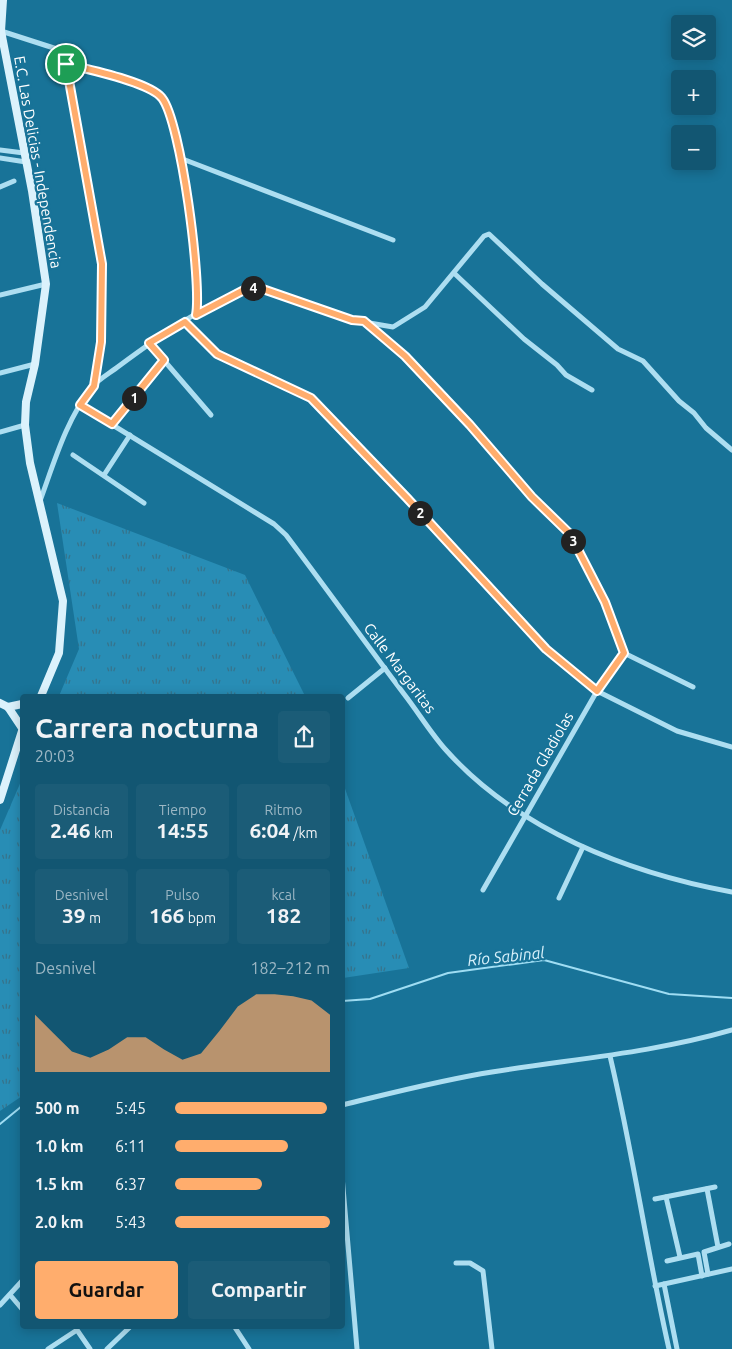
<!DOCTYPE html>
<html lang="es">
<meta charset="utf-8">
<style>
:root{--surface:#125672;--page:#1b5c77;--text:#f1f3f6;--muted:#9cb7c4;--accent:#ffad6d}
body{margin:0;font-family:Ubuntu,sans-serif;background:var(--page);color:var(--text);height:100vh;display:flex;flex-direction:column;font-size:19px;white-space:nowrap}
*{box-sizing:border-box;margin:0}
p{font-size:16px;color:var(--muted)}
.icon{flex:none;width:28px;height:28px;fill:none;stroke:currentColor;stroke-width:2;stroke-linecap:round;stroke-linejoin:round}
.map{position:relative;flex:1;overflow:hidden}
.details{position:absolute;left:20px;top:694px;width:325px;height:635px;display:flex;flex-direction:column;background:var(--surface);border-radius:5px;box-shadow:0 2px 12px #0003}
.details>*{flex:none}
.buttons{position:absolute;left:671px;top:15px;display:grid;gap:10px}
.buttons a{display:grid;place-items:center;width:45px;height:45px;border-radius:5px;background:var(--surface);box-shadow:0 2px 12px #0003;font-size:25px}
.pin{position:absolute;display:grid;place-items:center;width:42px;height:42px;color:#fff;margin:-21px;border:2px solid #fff;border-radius:50%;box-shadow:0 1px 5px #0007}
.km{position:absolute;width:25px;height:25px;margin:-12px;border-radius:50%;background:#222;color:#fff;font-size:14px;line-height:25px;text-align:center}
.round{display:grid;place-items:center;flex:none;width:52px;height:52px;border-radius:5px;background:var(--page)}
.summary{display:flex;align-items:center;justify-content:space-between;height:85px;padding:0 15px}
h1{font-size:28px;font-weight:700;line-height:38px}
.figures{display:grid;grid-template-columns:repeat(3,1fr);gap:8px;height:85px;padding:5px 15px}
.figures div{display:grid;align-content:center;border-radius:5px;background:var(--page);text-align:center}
.figures b{font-size:21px;font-weight:700}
.figures small{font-size:14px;font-weight:400}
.figures p{font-size:14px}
.chart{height:140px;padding:10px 15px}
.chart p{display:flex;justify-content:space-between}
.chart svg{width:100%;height:90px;margin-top:5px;fill:var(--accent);opacity:.7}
.primary-button{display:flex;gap:10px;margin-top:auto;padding:10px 15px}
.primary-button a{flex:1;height:58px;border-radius:5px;background:var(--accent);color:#111;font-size:20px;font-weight:700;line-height:58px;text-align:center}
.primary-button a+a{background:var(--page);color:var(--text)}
ul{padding:0 15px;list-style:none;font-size:16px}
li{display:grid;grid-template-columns:80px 60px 1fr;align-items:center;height:38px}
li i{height:12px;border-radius:6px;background:var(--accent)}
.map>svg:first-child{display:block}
</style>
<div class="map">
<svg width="732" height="1349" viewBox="0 0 732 1349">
<defs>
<pattern id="grass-tufts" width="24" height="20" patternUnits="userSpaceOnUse" patternTransform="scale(1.25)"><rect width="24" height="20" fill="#288db5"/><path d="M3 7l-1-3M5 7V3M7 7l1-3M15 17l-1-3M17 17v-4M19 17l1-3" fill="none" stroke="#36738b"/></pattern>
</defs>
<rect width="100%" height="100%" fill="#187398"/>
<g fill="url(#grass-tufts)">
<path d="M 57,503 L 245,575 L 305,696 L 59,696 L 79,649 Z"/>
<path d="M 22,779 L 22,1096 L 0,1111 L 0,830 Z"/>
<path d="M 342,783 L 343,783 L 409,968 L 343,978 Z"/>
</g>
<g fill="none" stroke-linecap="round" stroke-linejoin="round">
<g stroke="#9fddf3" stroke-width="2">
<path d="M 342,1001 L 370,999 L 448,973 L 544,960 L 669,994 L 732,998"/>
<path d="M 0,1124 L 22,1106"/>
</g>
<g stroke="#addef1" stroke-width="5">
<path d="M 1,31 L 60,50 L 66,63 L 102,264 L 101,342 L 94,385"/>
<path d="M 66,63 C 86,69 151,83 162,98 C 181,122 202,284 196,315"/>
<path d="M 0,150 L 24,153"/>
<path d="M 0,158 L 26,162"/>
<path d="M 180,158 L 393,240"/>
<path d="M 0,187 L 14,181"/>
<path d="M 455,274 L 524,339 L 557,365 L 566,375 L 592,390"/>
<path d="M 0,295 L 46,284"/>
<path d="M 365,321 L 405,357 L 470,425 L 532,497 L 570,535 L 605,602 L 624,653 L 693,687"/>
<path d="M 185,322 L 217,354 L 311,398 L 407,498 L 546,649 L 597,691 L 677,731 L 732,747"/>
<path d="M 149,343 L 211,415"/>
<path d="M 0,373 L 35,364"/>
<path d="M 80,405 L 274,524 L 286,535 C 326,588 364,641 404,694 C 418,712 430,732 445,749 C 517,830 628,873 732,892"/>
<path d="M 112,424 L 164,360"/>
<path d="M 0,432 L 25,425"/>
<path d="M 73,455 L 144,503"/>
<path d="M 104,475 L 130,435"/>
<path d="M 40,501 C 54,463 66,420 92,387 C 99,379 110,373 119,366 C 154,340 215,296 257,287 L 352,320 L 393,327 L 425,307 L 484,236 L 489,234 L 542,284 L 618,349 L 643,361 L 679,401 L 694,413 L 706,428 L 732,450"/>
<path d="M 348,698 L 385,668"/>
<path d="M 483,890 L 597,691 L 624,653"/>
<path d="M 559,898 L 583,847"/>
<path d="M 610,1056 C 633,1153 647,1252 669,1349"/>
<path d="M 342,1105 C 392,1093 441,1080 492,1072 C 572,1059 653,1053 732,1030"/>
<path d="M 342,1176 L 357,1349"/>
<path d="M 707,1189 L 718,1247"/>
<path d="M 666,1197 L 680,1257"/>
<path d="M 655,1199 L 715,1187"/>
<path d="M 667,1261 L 698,1254 L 702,1276"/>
<path d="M 456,1263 L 470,1263 L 483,1271 L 492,1349"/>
<path d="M 708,1274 L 704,1252 L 729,1244"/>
<path d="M 664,1284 L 677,1349"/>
<path d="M 655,1286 L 732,1269"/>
<path d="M 11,1296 L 22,1309"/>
<path d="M 0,1305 L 22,1281"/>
<path d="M 234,1326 L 249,1349"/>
<path d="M 48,1349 L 77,1330 L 90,1349"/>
<path d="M 107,1349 L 131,1326"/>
</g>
<g stroke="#dbf2fc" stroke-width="8">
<path d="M 3,0 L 1,31 L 32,191 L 46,284 L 35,364 L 26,402 L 25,425 L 30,463 L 63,601 L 59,653 L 41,696"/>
<path d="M 0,703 L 8,707 L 22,728"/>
<path d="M 8,707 L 22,704"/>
<path d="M 0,800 L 22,731"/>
</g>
</g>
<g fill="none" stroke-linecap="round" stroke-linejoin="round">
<g stroke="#fff" stroke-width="10">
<path id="route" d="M 66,64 C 86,69 150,82 162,98 C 181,122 202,283 196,315 L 244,290 L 257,287 L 352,320 L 364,321 L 405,356 L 470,425 L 532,497 L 570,534 L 605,602 L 624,653 L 597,691 L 546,649 L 407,498 L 311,398 L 217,354 L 185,322 L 149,343 L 164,360 L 112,424 L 80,405 L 94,386 L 101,342 L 102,264 Z"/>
</g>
<use href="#route" stroke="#ffad6d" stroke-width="6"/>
</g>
<g text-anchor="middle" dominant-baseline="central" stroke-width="4.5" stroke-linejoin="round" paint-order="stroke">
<g font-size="15" fill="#fff" stroke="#187398">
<text transform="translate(38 162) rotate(80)">E.C. Las Delicias - Independencia</text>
<text transform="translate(400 668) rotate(53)">Calle Margaritas</text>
<text transform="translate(540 764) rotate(-60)">Cerrada Gladiolas</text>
</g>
<g font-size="16" font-style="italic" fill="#d8f1fb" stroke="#187398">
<text transform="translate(506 956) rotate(-6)">Río Sabinal</text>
</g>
</g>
</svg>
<div class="buttons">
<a><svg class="icon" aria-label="layers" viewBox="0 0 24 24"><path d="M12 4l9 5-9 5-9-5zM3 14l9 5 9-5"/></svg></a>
<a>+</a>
<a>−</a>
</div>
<div class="pin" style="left:66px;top:64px;background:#1e9e55"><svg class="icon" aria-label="arrive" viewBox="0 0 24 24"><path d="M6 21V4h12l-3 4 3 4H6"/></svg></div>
<b class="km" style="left:134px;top:398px">1</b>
<b class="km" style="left:420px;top:513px">2</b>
<b class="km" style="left:573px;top:541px">3</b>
<b class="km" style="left:253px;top:288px">4</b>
<section class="details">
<div class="summary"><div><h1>Carrera nocturna</h1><p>20:03</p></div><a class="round"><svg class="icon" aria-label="share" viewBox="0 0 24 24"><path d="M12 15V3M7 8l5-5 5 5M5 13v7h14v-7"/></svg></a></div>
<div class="figures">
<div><p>Distancia</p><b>2.46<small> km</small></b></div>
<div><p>Tiempo</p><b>14:55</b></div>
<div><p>Ritmo</p><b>6:04<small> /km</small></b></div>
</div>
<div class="figures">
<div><p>Desnivel</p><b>39<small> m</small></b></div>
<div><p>Pulso</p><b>166<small> bpm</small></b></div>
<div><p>kcal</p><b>182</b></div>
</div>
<div class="chart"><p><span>Desnivel</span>182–212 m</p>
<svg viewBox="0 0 160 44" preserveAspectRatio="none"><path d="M0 44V16L10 25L20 34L30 37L40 33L50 27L60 27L70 33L80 38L90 35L100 24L110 12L120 6L130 6L140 7L150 9L160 16V44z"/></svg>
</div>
<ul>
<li><b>500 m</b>5:45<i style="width:98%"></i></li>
<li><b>1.0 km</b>6:11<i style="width:73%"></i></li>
<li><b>1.5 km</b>6:37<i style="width:56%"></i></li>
<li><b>2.0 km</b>5:43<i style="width:100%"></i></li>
</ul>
<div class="primary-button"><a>Guardar</a><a>Compartir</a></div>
</section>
</div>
